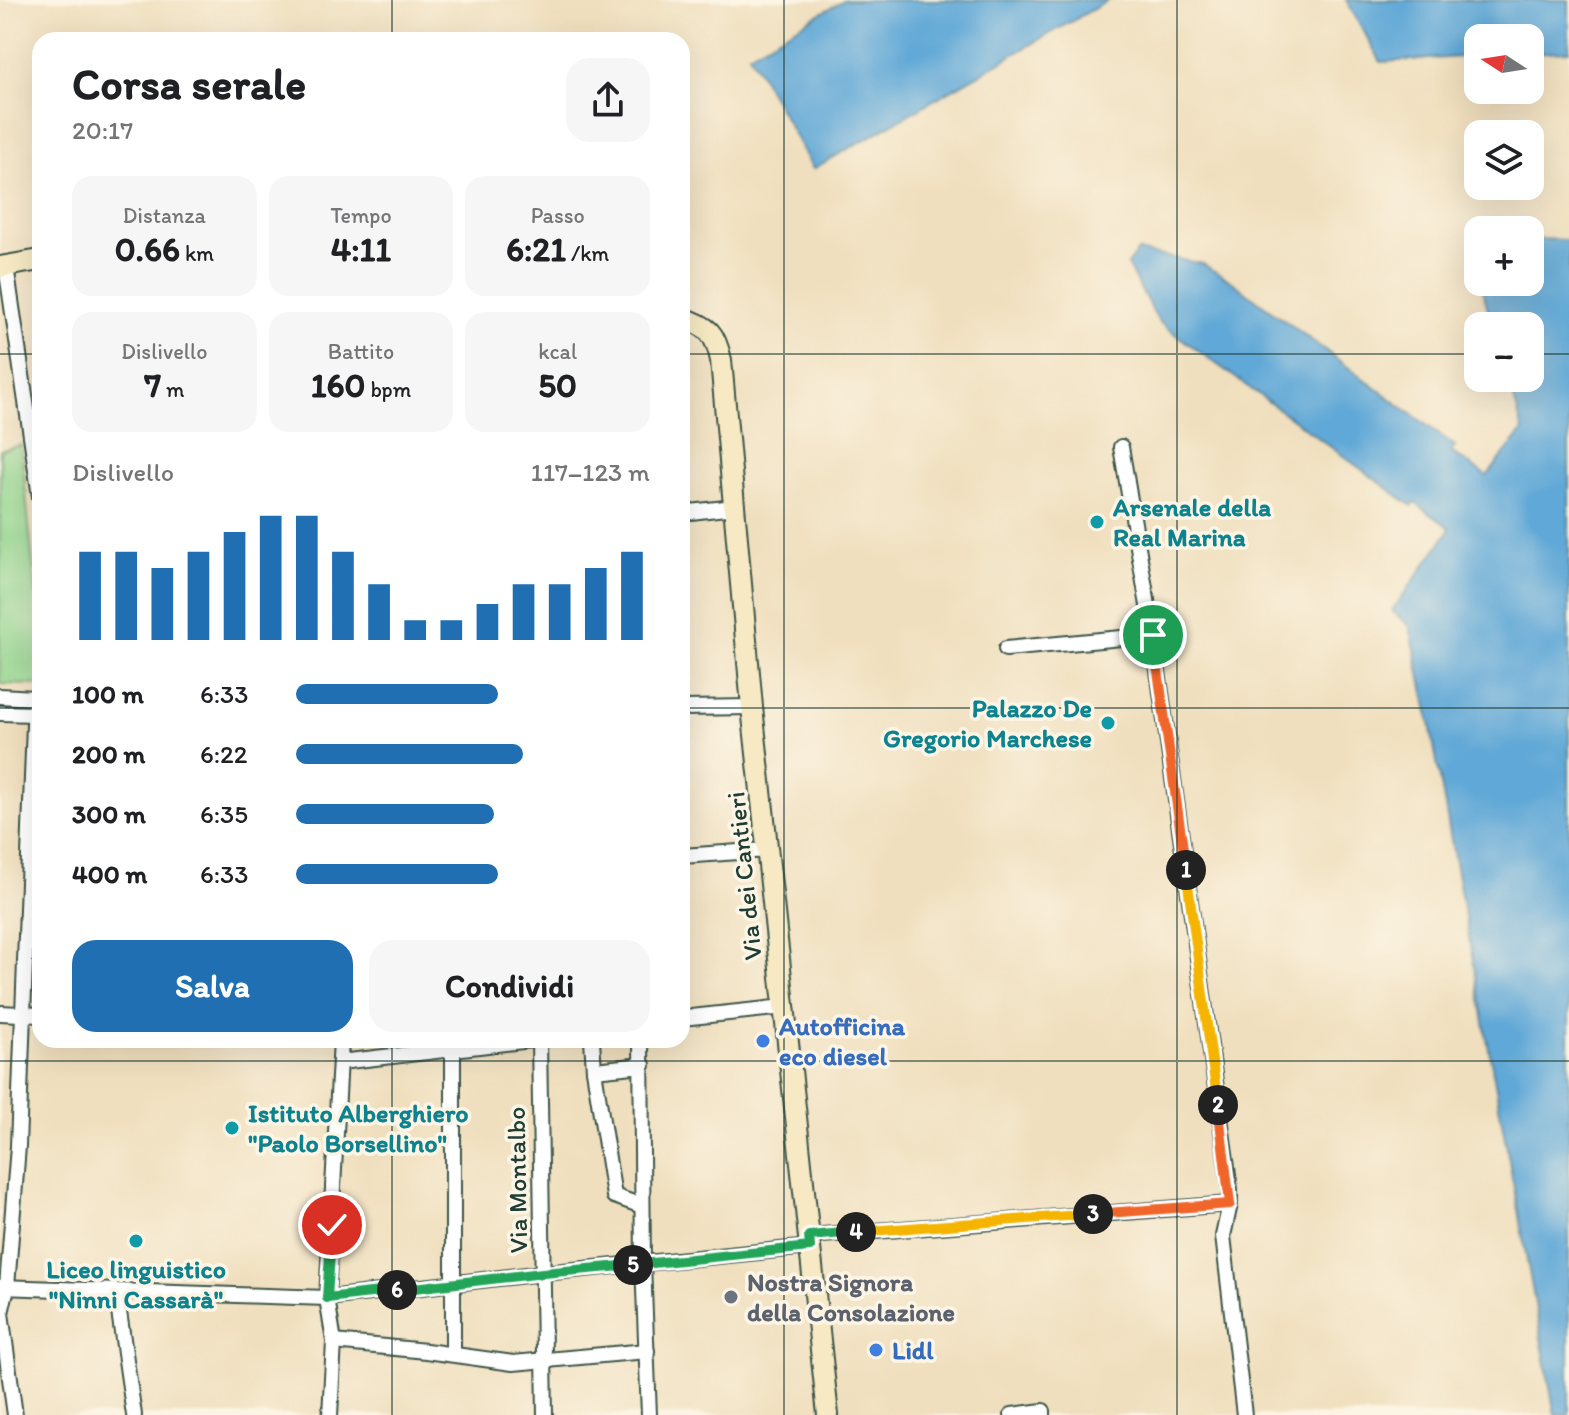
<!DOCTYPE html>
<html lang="it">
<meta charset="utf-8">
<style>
:root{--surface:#fff;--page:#f6f6f6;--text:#202124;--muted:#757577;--accent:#1f6fb2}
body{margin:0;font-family:Itim,sans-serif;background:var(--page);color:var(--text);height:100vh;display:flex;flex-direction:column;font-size:30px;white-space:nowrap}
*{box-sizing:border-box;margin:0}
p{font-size:26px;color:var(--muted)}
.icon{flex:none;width:44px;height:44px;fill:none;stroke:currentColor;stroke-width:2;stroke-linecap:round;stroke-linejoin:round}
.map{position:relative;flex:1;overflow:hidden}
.sheet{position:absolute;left:32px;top:32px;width:658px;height:1016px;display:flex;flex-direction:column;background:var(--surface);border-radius:24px;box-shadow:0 8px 32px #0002}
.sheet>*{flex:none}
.needle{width:52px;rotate:282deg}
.fabs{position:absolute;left:1464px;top:24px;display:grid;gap:16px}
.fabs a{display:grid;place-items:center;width:80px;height:80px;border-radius:16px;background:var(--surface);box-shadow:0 8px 32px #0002;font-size:40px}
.pin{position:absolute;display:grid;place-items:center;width:68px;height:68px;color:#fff;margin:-34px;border:4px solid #fff;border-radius:50%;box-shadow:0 2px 8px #0007}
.km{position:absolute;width:40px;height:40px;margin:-20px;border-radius:50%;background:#222;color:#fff;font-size:22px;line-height:40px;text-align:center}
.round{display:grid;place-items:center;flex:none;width:84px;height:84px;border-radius:24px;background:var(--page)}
.summary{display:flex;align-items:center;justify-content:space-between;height:136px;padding:0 40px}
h1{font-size:44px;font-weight:700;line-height:60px}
.stats{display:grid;grid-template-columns:repeat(3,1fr);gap:12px;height:136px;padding:8px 40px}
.stats div{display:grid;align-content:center;border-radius:20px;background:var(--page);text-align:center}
.stats b{font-size:34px;font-weight:700}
.stats small{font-size:22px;font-weight:400}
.stats p{font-size:22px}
.chart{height:224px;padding:16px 40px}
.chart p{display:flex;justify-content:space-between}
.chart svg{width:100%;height:144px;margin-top:8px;stroke:var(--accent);stroke-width:6}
.action{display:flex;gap:16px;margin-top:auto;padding:16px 40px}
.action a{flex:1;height:92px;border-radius:24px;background:var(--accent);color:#fff;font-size:32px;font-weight:700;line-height:92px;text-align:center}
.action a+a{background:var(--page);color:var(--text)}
ul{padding:0 40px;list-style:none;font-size:26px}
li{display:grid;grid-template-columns:128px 96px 1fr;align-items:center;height:60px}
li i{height:20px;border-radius:10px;background:var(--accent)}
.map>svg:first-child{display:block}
</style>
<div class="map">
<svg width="1569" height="1415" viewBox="0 0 1569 1415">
<rect width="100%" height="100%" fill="#fcf5e5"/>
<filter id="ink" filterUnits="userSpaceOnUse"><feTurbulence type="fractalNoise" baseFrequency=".0125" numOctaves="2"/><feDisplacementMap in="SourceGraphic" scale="16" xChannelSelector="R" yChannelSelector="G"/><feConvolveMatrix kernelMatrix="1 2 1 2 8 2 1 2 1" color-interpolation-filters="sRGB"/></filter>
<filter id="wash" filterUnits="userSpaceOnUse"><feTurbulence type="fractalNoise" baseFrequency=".006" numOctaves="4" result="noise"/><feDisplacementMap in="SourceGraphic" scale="32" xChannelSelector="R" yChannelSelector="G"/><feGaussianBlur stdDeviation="1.8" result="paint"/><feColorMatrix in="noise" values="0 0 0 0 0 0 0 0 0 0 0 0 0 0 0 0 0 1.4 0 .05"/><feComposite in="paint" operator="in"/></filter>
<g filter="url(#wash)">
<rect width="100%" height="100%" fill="#f0dfbe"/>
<path fill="#91d48d" stroke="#588860" stroke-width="2" d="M 21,445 L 36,594 L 40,595 L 40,685 L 0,684 L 0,450 Z"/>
<g fill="#60a8d7" stroke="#407286" stroke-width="2">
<path d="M 844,0 L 1109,0 L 813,169 L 749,54 Z"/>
<path d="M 1346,0 L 1569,0 L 1569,51 L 1530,53 L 1530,38 L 1478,38 L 1478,56 L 1381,62 Z"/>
<path d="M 1530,239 L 1569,240 L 1569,1415 L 1555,1415 L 1427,707 L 1410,626 L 1392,611 L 1449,531 L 1449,527 L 1415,503 L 1412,506 L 1159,322 L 1127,265 L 1138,251 L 1203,264 L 1231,281 L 1455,446 L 1451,452 L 1487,476 L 1523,431 L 1508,378 L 1530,378 L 1530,326 L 1493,326 L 1480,282 L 1530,282 Z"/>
</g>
</g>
<g filter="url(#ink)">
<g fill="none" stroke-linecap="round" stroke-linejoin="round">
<g stroke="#3e5549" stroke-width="18">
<g id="street">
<path d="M 6,266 L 40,497"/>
<path d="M 1121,447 L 1153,635 L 1230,1189 L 1230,1204 L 1223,1236 L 1244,1415"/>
<path d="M 682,513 L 734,507"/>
<path d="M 1006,649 L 1153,635"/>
<path d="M 0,696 L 35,698 L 18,1146 L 7,1287 L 1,1313 L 15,1415"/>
<path d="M 682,708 L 752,707"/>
<path d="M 0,713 L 34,714"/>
<path d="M 682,856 L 767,850"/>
<path d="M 0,1013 L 40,1015"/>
<path d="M 682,1018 L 784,1007"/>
<path d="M 539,1040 L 545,1415"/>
<path d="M 592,1040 L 594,1070"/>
<path d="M 641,1040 L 643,1264 L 649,1415"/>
<path d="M 340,1062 L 532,1040"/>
<path d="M 642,1206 L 614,1196 L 594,1070 L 643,1065"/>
<path d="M 809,1236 L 1230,1204"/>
<path d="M 0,1287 L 327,1298 L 543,1273 L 810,1247"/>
<path d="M 116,1291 L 134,1415"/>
<path d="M 334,1342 L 426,1351 L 513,1363 L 647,1351"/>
<path d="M 453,1354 L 453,1040"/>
<path d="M 330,1415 L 334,1342 L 327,1298 L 341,1040"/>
<path d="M 1012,1415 L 1043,1411 L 1043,1415"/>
</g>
</g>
<g stroke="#3e5549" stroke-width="24">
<g id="secondary">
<path d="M 0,267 L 40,260"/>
<path d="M 682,318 C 709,326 715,333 721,360 L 752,707 L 828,1415"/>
</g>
</g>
<use href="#street" stroke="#fff" stroke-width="14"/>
<use href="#secondary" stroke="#f6e9c3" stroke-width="20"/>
</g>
</g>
<g fill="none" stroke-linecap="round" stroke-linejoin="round" filter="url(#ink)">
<g stroke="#fff" stroke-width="16">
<path id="split-1" d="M 1153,635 L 1186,870"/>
</g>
<g stroke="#fff" stroke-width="16">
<path id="split-2" d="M 1186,870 L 1218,1105"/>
</g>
<g stroke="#fff" stroke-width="16">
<path id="split-3" d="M 1093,1214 L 1230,1204 L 1218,1105"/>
</g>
<g stroke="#fff" stroke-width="16">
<path id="split-4" d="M 856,1232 L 1093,1214"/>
</g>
<g stroke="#fff" stroke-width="16">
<path id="split-5" d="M 633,1265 L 810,1247 L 809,1236 L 856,1232"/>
</g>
<g stroke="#fff" stroke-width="16">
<path id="split-6" d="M 397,1290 L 543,1273 L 633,1265"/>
</g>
<g stroke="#fff" stroke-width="16">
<path id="split-7" d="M 332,1225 L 327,1298 L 397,1290"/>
</g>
<use href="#split-1" stroke="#f0652b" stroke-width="10"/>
<use href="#split-2" stroke="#f5b400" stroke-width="10"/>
<use href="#split-3" stroke="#f0652b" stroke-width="10"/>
<use href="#split-4" stroke="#f5b400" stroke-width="10"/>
<use href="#split-5" stroke="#22a559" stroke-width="10"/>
<use href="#split-6" stroke="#22a559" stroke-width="10"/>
<use href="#split-7" stroke="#22a559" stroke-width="10"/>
</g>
<path fill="none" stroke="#1f3d34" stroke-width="2" stroke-opacity="0.55" d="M 392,0 L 392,40M 784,0 L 784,1415M 1177,0 L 1177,1415M 0,354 L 40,354M 682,354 L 1478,354M 1530,354 L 1569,354M 0,708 L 40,708M 682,708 L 1569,708M 392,1040 L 392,1415M 0,1061 L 1569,1061"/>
<g fill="#0f9aa8" stroke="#fcf5e5" stroke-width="3">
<circle cx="1097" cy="522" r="8"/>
<circle cx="1108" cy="723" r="8"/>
<circle cx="232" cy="1128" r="8"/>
<circle cx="136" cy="1241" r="8"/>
</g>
<g fill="#3f7fe0" stroke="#fcf5e5" stroke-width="3">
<circle cx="763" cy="1041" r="8"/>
<circle cx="876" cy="1350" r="8"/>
</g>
<circle fill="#6b7280" stroke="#fcf5e5" stroke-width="3" cx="731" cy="1297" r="8"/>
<g text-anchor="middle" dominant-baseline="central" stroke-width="7" stroke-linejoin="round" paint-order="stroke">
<g font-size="26" font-weight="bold" fill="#0d838f" stroke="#fcf5e5" text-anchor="start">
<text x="1113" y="507">Arsenale della<tspan x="1113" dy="30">Real Marina</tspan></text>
<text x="1092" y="708" text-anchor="end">Palazzo De<tspan x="1092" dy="30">Gregorio Marchese</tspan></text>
<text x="248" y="1113">Istituto Alberghiero<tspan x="248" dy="30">"Paolo Borsellino"</tspan></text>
<text x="136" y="1269" text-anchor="middle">Liceo linguistico<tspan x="136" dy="30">"Ninni Cassarà"</tspan></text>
</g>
<g font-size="26" fill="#1f3d34" stroke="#fcf5e5">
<text transform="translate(744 876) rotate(-96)">Via dei Cantieri</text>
<text transform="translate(517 1180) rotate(-91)">Via Montalbo</text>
</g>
<g font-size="26" font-weight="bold" fill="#366cbe" stroke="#fcf5e5" text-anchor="start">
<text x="779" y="1026">Autofficina<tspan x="779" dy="30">eco diesel</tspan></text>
<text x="892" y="1350">Lidl</text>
</g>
<g font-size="26" font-weight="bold" fill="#5b616d" stroke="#fcf5e5" text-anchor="start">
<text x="747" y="1282">Nostra Signora<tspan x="747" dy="30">della Consolazione</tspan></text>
</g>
</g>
</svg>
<div class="fabs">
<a><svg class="needle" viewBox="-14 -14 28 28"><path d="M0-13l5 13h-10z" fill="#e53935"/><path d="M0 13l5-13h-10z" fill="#757577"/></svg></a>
<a><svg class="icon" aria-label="layers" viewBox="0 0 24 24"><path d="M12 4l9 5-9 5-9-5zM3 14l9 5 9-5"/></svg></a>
<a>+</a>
<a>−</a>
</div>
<div class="pin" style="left:1153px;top:635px;background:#1e9e55"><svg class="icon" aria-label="arrive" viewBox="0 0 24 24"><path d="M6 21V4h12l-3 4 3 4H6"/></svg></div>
<div class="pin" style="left:332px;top:1225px;background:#d93025"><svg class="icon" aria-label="check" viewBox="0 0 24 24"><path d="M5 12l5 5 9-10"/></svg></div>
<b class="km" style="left:1186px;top:870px">1</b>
<b class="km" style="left:1218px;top:1105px">2</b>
<b class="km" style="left:1093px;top:1214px">3</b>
<b class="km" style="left:856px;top:1232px">4</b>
<b class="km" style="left:633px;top:1265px">5</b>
<b class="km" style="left:397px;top:1290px">6</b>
<section class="sheet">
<div class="summary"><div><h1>Corsa serale</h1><p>20:17</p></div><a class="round"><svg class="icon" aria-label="share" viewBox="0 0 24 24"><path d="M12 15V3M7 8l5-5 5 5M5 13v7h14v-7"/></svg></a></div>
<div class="stats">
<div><p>Distanza</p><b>0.66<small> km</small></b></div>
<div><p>Tempo</p><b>4:11</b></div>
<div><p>Passo</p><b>6:21<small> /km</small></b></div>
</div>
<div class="stats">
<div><p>Dislivello</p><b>7<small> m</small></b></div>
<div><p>Battito</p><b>160<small> bpm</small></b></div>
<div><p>kcal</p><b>50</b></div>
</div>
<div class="chart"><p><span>Dislivello</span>117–123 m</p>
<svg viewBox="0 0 160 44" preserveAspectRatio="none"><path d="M5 44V17M15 44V17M25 44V22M35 44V17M45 44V11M55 44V6M65 44V6M75 44V17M85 44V27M95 44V38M105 44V38M115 44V33M125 44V27M135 44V27M145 44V22M155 44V17"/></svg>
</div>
<ul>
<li><b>100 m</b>6:33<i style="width:57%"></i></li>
<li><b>200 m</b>6:22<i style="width:64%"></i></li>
<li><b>300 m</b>6:35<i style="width:56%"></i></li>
<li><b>400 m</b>6:33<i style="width:57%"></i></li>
</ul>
<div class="action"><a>Salva</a><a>Condividi</a></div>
</section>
</div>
